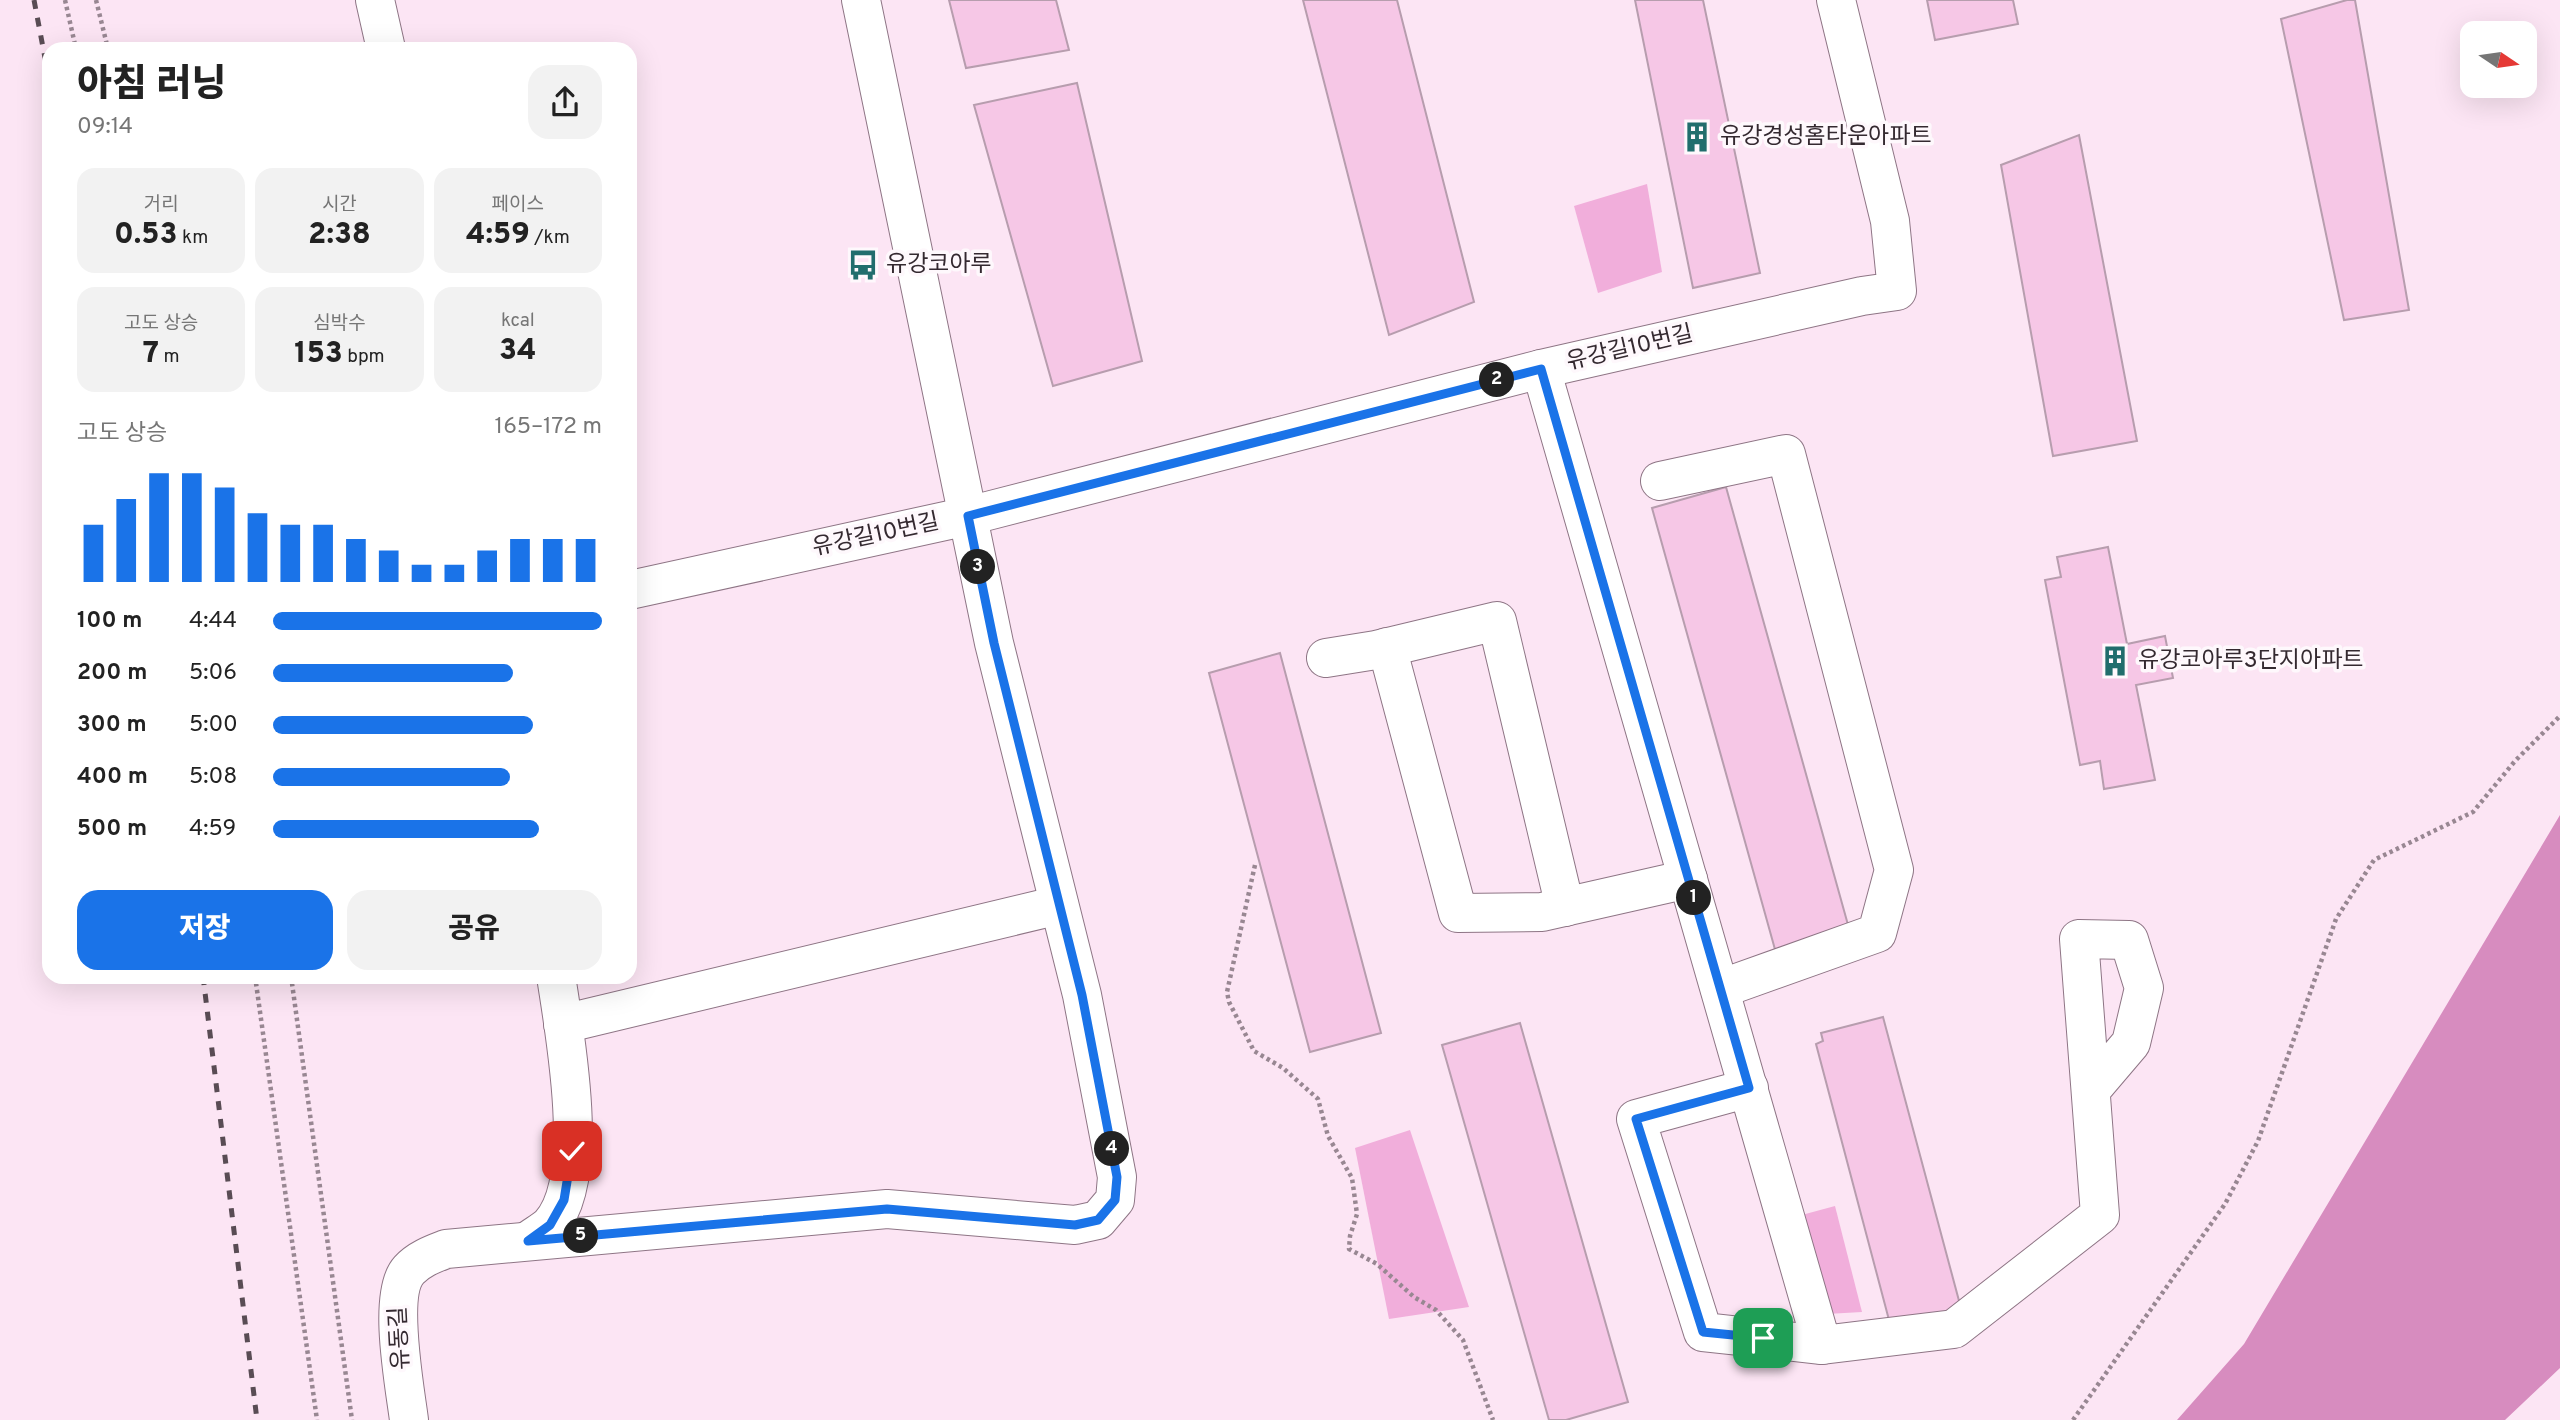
<!DOCTYPE html>
<html lang="ko">
<meta charset="utf-8">
<style>
:root{--surface:#fff;--page:#f2f2f2;--text:#222;--muted:#767676;--accent:#1a73e8}
body{margin:0;font-family:Overpass,"Noto Sans KR",sans-serif;background:var(--page);color:var(--text);height:100vh;display:flex;flex-direction:column;font-size:26px;white-space:nowrap}
*{box-sizing:border-box;margin:0}
p{font-size:23px;color:var(--muted)}
.icon{flex:none;width:38px;height:38px;fill:none;stroke:currentColor;stroke-width:2;stroke-linecap:round;stroke-linejoin:round}
.map{position:relative;flex:1;overflow:hidden}
.drawer{position:absolute;left:42px;top:42px;width:595px;height:942px;display:flex;flex-direction:column;background:var(--surface);border-radius:21px;box-shadow:0 7px 28px #0002}
.drawer>*{flex:none}
.needle{width:46px;rotate:103deg}
.tools{position:absolute;left:2460px;top:21px;display:grid;gap:14px}
.tools a{display:grid;place-items:center;width:77px;height:77px;border-radius:14px;background:var(--surface);box-shadow:0 7px 28px #0002;font-size:35px}
.pin{position:absolute;display:grid;place-items:center;width:60px;height:60px;color:#fff;margin:-30px;border-radius:14px;box-shadow:0 4px 10px #0006}
.km{position:absolute;width:35px;height:35px;margin:-18px;border-radius:50%;background:#222;color:#fff;font-size:19px;line-height:35px;text-align:center}
.round{display:grid;place-items:center;flex:none;width:74px;height:74px;border-radius:21px;background:var(--page)}
.summary{display:flex;align-items:center;justify-content:space-between;height:119px;padding:0 35px}
h1{font-size:38px;font-weight:800;line-height:52px}
.figures{display:grid;grid-template-columns:repeat(3,1fr);gap:10px;height:119px;padding:7px 35px}
.figures div{display:grid;align-content:center;border-radius:18px;background:var(--page);text-align:center}
.figures b{font-size:30px;font-weight:800}
.figures small{font-size:19px;font-weight:400}
.figures p{font-size:19px}
.chart{height:196px;padding:14px 35px}
.chart p{display:flex;justify-content:space-between}
.chart svg{width:100%;height:126px;margin-top:7px;stroke:var(--accent);stroke-width:6}
.action{display:flex;gap:14px;margin-top:auto;padding:14px 35px}
.action a{flex:1;height:80px;border-radius:21px;background:var(--accent);color:#fff;font-size:28px;font-weight:800;line-height:80px;text-align:center}
.action a+a{background:var(--page);color:var(--text)}
ul{padding:0 35px;list-style:none;font-size:23px}
li{display:grid;grid-template-columns:112px 84px 1fr;align-items:center;height:52px}
li i{height:18px;border-radius:9px;background:var(--accent)}
.map>svg:first-child{display:block}
</style>
<div class="map">
<svg width="2560" height="1420" viewBox="0 0 2560 1420">
<rect width="100%" height="100%" fill="#fce5f4"/>
<g fill="#f1aedb">
<path d="M 1647,184 L 1662,272 L 1598,293 L 1574,206 Z"/>
<path d="M 1410,1130 L 1469,1307 L 1389,1319 L 1355,1148 Z"/>
<path d="M 1835,1206 L 1862,1312 L 1827,1314 L 1798,1216 Z"/>
</g>
<path fill="#d78cbf" d="M 2560,815 L 2560,1368 L 2505,1420 L 2177,1420 L 2244,1344 Z"/>
<g fill="#f6c7e6" stroke="#b79dae" stroke-width="2">
<path d="M 949,0 L 1056,0 L 1069,50 L 966,68 Z"/>
<path d="M 1303,0 L 1397,0 L 1474,302 L 1389,335 Z"/>
<path d="M 1635,0 L 1703,0 L 1760,273 L 1693,288 Z"/>
<path d="M 1927,0 L 2013,0 L 2018,24 L 1935,40 Z"/>
<path d="M 2347,0 L 2355,0 L 2409,310 L 2344,320 L 2281,19 Z"/>
<path d="M 1077,83 L 1142,361 L 1053,386 L 974,105 Z"/>
<path d="M 2079,135 L 2137,441 L 2053,456 L 2001,165 Z"/>
<path d="M 1726,487 L 1850,932 L 1776,953 L 1652,508 Z"/>
<path d="M 2108,547 L 2127,644 L 2165,636 L 2173,678 L 2136,685 L 2155,780 L 2104,789 L 2100,761 L 2080,765 L 2045,580 L 2061,577 L 2057,557 Z"/>
<path d="M 1280,653 L 1381,1033 L 1310,1052 L 1209,673 Z"/>
<path d="M 1883,1017 L 1962,1312 L 1889,1320 L 1816,1044 L 1823,1041 L 1821,1033 Z"/>
<path d="M 1520,1023 L 1628,1402 L 1566,1420 L 1549,1420 L 1442,1045 Z"/>
</g>
<g fill="none" stroke-linecap="round" stroke-linejoin="round">
<g stroke="#8e7585" stroke-width="40">
<g id="minor">
<path d="M 375,0 L 386,49"/>
<path d="M 1541,369 L 1822,1345 L 1954,1329 L 2100,1215 L 2079,939 L 2129,940 L 2144,988 L 2131,1043 L 2091,1090"/>
<path d="M 1660,481 L 1786,454 L 1894,870 L 1877,933 L 1720,989"/>
<path d="M 630,590 L 968,516 L 1541,369 L 1862,296 L 1897,291 L 1890,221 L 1836,0"/>
<path d="M 1387,647 L 1458,913 L 1542,912 L 1688,879"/>
<path d="M 1326,658 L 1376,650 L 1497,621 L 1565,907"/>
<path d="M 563,1024 L 1059,905"/>
<path d="M 1749,1088 L 1636,1119 L 1703,1332 L 1822,1345"/>
<path d="M 528,1241 C 534,1236 544,1231 550,1225 C 592,1179 565,1036 556,976"/>
<path d="M 409,1420 C 405,1388 387,1294 409,1270 C 419,1259 433,1254 446,1249 L 887,1209 L 1075,1225 L 1098,1220 L 1115,1200 L 1117,1177 L 1082,995 L 994,643 L 861,0"/>
</g>
</g>
<g stroke="#988792" stroke-width="4.5" stroke-dasharray="3.5 3.5" stroke-linecap="butt">
<path d="M 65,0 L 76,49"/>
<path d="M 96,0 L 108,49"/>
<path d="M 1255,865 L 1227,992 L 1229,1002 L 1254,1051 L 1283,1068 L 1318,1099 L 1328,1136 L 1352,1178 L 1357,1214 L 1350,1236 L 1349,1249 L 1377,1264 L 1414,1297 L 1436,1310 L 1463,1340 L 1493,1420"/>
<path d="M 255,976 L 317,1420"/>
<path d="M 291,976 L 352,1420"/>
<path d="M 2073,1420 L 2225,1204 L 2258,1141 L 2336,919 L 2374,860 L 2473,812 L 2515,761 L 2560,716"/>
</g>
<use href="#minor" stroke="#fff" stroke-width="38"/>
<g stroke="#594c54" stroke-width="5" stroke-dasharray="9 9" stroke-linecap="butt">
<path d="M 34,0 L 49,79"/>
<path d="M 203,976 L 257,1420"/>
</g>
</g>
<g fill="none" stroke-linecap="round" stroke-linejoin="round">
<g stroke="#fff" stroke-width="14">
<path id="route" d="M 572,1151 L 564,1200 L 550,1225 L 528,1241 L 887,1209 L 1075,1225 L 1098,1220 L 1115,1200 L 1117,1177 L 1082,995 L 994,643 L 968,516 L 1541,369 L 1749,1088 L 1636,1119 L 1703,1332 L 1763,1338"/>
</g>
<use href="#route" stroke="#1a73e8" stroke-width="9"/>
</g>
<defs>
<g id="building-bare" transform="scale(2.415)"><path d="M-4-6H4V6H1V3H-1V6H-4ZM-2.5-4.3h1.7v1.8h-1.7ZM.8-4.3h1.7v1.8H.8ZM-2.5-1h1.7V.8h-1.7ZM.8-1h1.7V.8H.8Z" fill="#216d6d" stroke="#fef8fc" stroke-width="2.5" paint-order="stroke"/></g>
<g id="bus-bare" transform="scale(2.415)"><path d="M-5-6H5V4H4V6H2V4H-2V6H-4V4H-5ZM-3.5-4V0h7V-4ZM-3.5 1.2v1.5H-2V1.2ZM2 1.2v1.5H3.5V1.2Z" fill="#216d6d" stroke="#fef8fc" stroke-width="2.5" paint-order="stroke"/></g>
</defs>
<g fill-rule="evenodd">
<use href="#building-bare" x="1697" y="137"/>
<use href="#bus-bare" x="863" y="265"/>
<use href="#building-bare" x="2115" y="661"/>
</g>
<g text-anchor="middle" dominant-baseline="central" stroke-width="7" stroke-linejoin="round" paint-order="stroke">
<g font-size="23" fill="#342930" stroke="#fef8fc" text-anchor="start">
<text x="1720" y="137">유강경성홈타운아파트</text>
<text x="886" y="265">유강코아루</text>
<text x="2138" y="661">유강코아루3단지아파트</text>
</g>
<g font-size="23" fill="#342930" stroke="#fef8fc">
<text transform="translate(1630 349) rotate(-13)">유강길10번길</text>
<text transform="translate(876 536) rotate(-12)">유강길10번길</text>
<text transform="translate(401 1338) rotate(-93)">유동길</text>
</g>
</g>
</svg>
<div class="tools">
<a><svg class="needle" viewBox="-14 -14 28 28"><path d="M0-13l5 13h-10z" fill="#e53935"/><path d="M0 13l5-13h-10z" fill="#767676"/></svg></a>
</div>
<div class="pin" style="left:1763px;top:1338px;background:#1e9e55"><svg class="icon" aria-label="arrive" viewBox="0 0 24 24"><path d="M6 21V4h12l-3 4 3 4H6"/></svg></div>
<div class="pin" style="left:572px;top:1151px;background:#d93025"><svg class="icon" aria-label="check" viewBox="0 0 24 24"><path d="M5 12l5 5 9-10"/></svg></div>
<b class="km" style="left:1694px;top:898px">1</b>
<b class="km" style="left:1497px;top:380px">2</b>
<b class="km" style="left:978px;top:567px">3</b>
<b class="km" style="left:1112px;top:1149px">4</b>
<b class="km" style="left:581px;top:1236px">5</b>
<section class="drawer">
<div class="summary"><div><h1>아침 러닝</h1><p>09:14</p></div><a class="round"><svg class="icon" aria-label="share" viewBox="0 0 24 24"><path d="M12 15V3M7 8l5-5 5 5M5 13v7h14v-7"/></svg></a></div>
<div class="figures">
<div><p>거리</p><b>0.53<small> km</small></b></div>
<div><p>시간</p><b>2:38</b></div>
<div><p>페이스</p><b>4:59<small> /km</small></b></div>
</div>
<div class="figures">
<div><p>고도 상승</p><b>7<small> m</small></b></div>
<div><p>심박수</p><b>153<small> bpm</small></b></div>
<div><p>kcal</p><b>34</b></div>
</div>
<div class="chart"><p><span>고도 상승</span>165–172 m</p>
<svg viewBox="0 0 160 44" preserveAspectRatio="none"><path d="M5 44V24M15 44V15M25 44V6M35 44V6M45 44V11M55 44V20M65 44V24M75 44V24M85 44V29M95 44V33M105 44V38M115 44V38M125 44V33M135 44V29M145 44V29M155 44V29"/></svg>
</div>
<ul>
<li><b>100 m</b>4:44<i style="width:100%"></i></li>
<li><b>200 m</b>5:06<i style="width:73%"></i></li>
<li><b>300 m</b>5:00<i style="width:79%"></i></li>
<li><b>400 m</b>5:08<i style="width:72%"></i></li>
<li><b>500 m</b>4:59<i style="width:81%"></i></li>
</ul>
<div class="action"><a>저장</a><a>공유</a></div>
</section>
</div>
